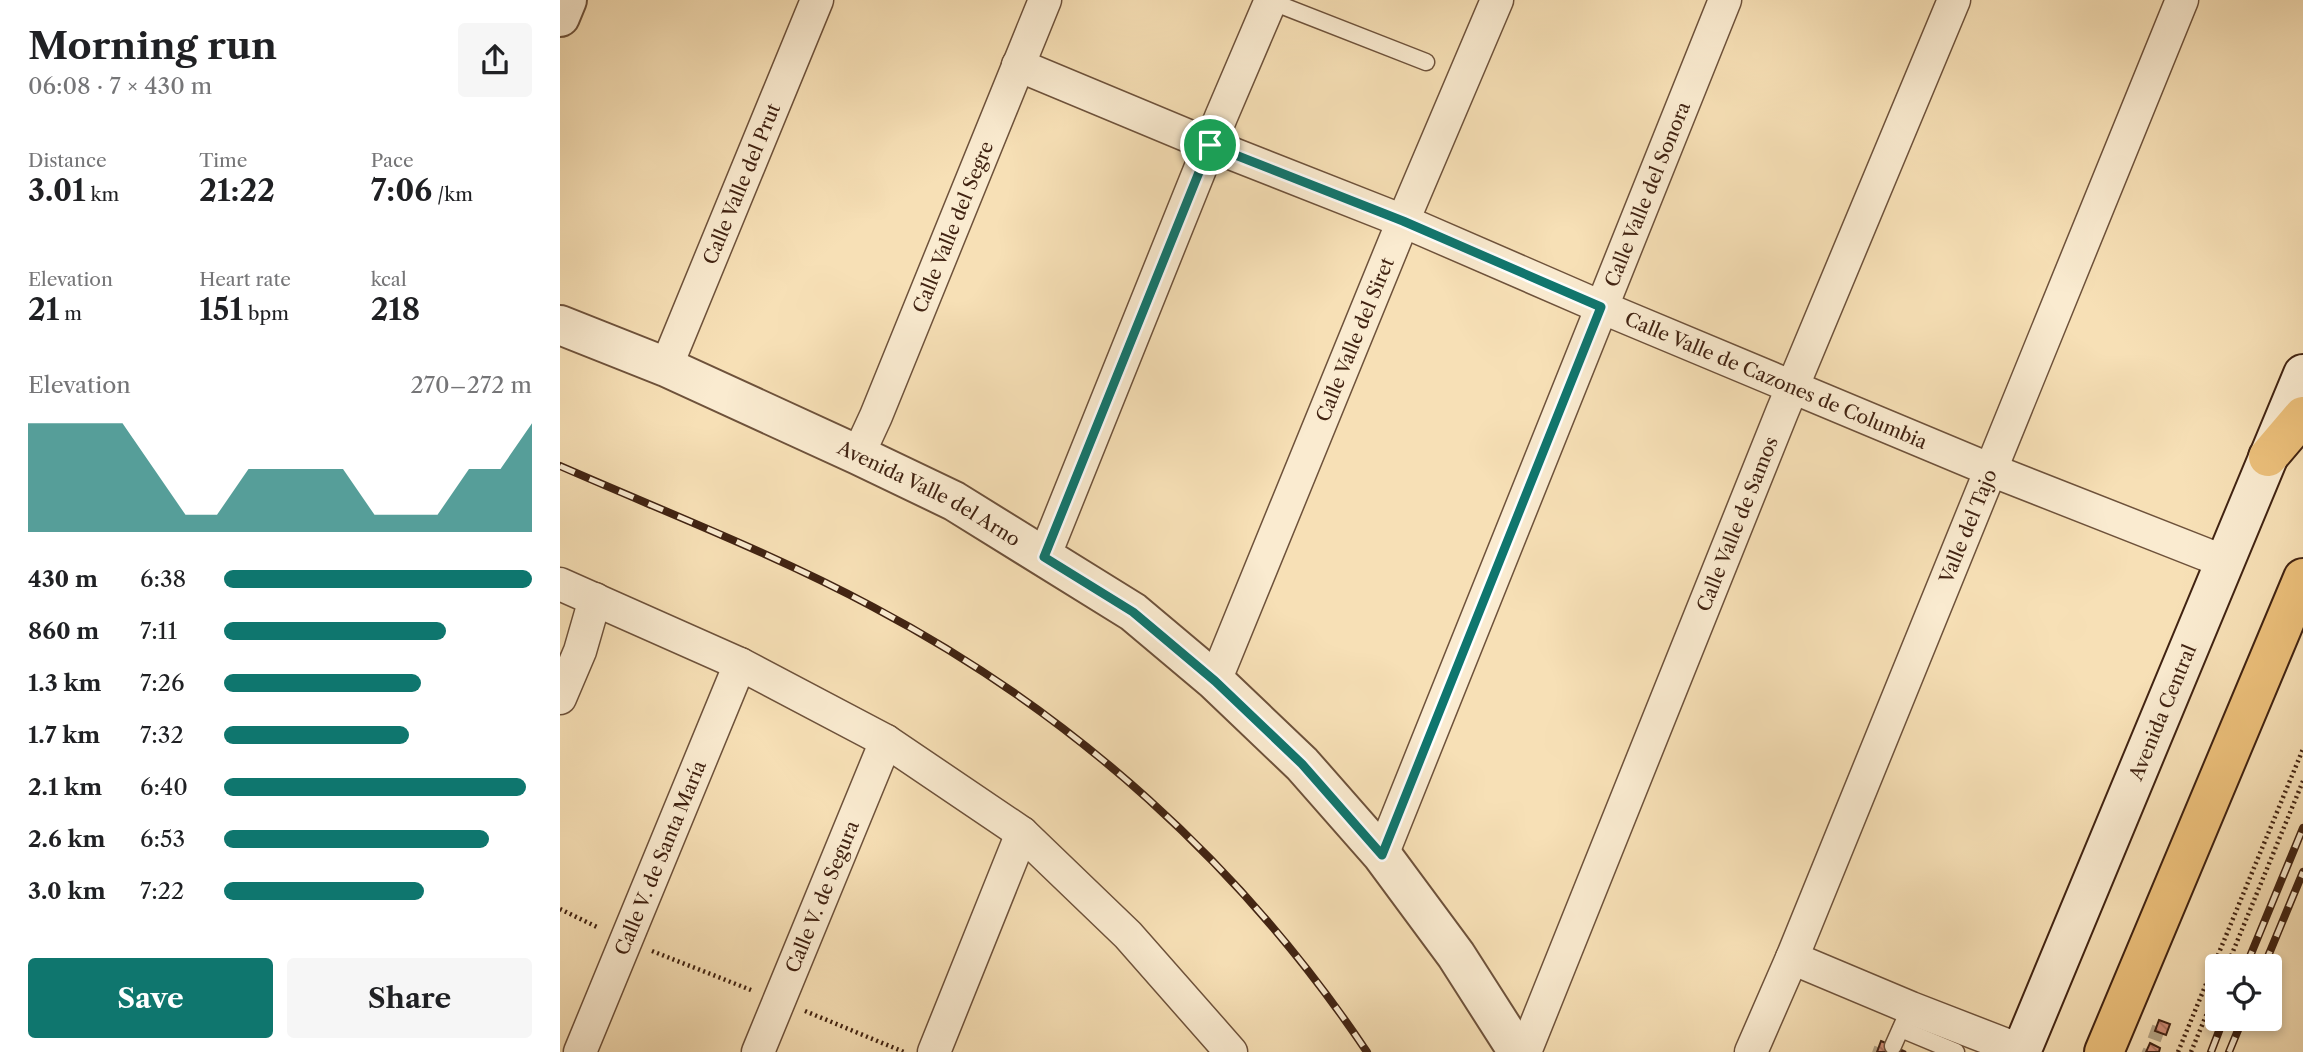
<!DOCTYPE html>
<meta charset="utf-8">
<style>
:root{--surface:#fff;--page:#f6f6f6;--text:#202124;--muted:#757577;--accent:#0f766e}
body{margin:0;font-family:"Libre Caslon Text",serif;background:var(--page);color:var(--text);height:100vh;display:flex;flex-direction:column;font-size:26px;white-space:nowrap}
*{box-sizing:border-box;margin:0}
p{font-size:23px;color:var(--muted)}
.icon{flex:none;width:38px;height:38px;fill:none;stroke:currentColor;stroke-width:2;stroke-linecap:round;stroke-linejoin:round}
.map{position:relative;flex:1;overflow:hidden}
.drawer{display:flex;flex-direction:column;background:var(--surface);width:560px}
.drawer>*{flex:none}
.tools{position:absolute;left:1645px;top:954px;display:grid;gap:14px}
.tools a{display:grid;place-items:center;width:77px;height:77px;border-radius:7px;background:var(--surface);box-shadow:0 4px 10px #0003;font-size:35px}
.pin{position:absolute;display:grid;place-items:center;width:60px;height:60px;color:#fff;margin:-30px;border:4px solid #fff;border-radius:50%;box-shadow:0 2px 7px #0007}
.round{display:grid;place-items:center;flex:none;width:74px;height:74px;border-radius:7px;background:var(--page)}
.overview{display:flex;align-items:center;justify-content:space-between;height:119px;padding:0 28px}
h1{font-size:38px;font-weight:700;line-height:52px}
.stats{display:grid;grid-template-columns:repeat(3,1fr);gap:10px;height:119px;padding:7px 28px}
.stats div{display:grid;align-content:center}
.stats b{font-size:30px;font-weight:700}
.stats small{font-size:19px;font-weight:400}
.stats p{font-size:19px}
.chart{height:196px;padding:14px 28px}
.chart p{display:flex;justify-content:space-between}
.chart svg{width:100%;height:126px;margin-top:7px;fill:var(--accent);opacity:.7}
.primary-button{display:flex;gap:14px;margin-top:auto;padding:14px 28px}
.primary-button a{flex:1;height:80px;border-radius:7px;background:var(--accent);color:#fff;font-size:28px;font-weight:700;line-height:80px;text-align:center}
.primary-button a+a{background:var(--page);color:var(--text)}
ul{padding:0 28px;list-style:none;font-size:23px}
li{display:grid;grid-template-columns:112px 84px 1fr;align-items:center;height:52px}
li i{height:18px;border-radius:9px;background:var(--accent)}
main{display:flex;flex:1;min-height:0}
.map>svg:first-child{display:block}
</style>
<main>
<section class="drawer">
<div class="overview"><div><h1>Morning run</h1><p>06:08 · 7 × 430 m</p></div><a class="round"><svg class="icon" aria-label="share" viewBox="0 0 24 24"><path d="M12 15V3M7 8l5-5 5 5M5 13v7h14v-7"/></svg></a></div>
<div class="stats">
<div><p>Distance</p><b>3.01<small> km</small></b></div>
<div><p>Time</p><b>21:22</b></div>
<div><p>Pace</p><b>7:06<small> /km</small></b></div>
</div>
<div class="stats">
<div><p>Elevation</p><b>21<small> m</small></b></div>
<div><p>Heart rate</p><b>151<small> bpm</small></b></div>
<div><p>kcal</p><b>218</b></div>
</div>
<div class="chart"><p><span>Elevation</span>270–272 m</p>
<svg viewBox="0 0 160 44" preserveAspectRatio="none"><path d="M0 44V6L10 6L20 6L30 6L40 22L50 38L60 38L70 22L80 22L90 22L100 22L110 38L120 38L130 38L140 22L150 22L160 6V44z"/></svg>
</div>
<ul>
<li><b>430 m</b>6:38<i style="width:100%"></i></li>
<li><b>860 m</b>7:11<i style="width:72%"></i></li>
<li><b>1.3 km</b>7:26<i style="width:64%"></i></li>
<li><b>1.7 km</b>7:32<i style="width:60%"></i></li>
<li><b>2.1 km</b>6:40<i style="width:98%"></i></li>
<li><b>2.6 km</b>6:53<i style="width:86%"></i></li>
<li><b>3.0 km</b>7:22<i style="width:65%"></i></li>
</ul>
<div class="primary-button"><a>Save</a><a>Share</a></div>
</section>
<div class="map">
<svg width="1743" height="1052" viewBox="0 0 1743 1052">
<defs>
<pattern id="building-back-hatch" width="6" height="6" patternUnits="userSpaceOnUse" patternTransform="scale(1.75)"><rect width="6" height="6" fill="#d28e78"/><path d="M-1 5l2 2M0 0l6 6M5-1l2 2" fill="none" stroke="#ac7461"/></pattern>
<filter id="shadow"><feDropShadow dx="-6" dy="6" stdDeviation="0" flood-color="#0004"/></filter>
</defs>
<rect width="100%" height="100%" fill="#f7e0b6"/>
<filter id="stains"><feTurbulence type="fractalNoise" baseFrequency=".00286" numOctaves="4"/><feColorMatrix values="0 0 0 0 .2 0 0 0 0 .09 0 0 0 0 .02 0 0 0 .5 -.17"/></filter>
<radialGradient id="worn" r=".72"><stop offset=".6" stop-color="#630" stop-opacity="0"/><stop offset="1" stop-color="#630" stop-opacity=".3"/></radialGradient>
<g fill="url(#building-back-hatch)" stroke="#412312" stroke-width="2" filter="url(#shadow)">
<path d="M 1599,1020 L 1610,1024 L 1606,1035 L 1595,1031 Z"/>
<path d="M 1321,1041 L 1346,1052 L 1317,1052 Z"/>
<path d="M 1590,1043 L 1600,1048 L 1599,1052 L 1586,1052 Z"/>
</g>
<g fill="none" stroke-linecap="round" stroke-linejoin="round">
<g stroke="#6e523b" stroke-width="19">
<g id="service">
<path d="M 710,1 L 866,62"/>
<path d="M 1341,1029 L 1396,1052"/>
<path d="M 1333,1046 L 1345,1019"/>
</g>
</g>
<g stroke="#6e523b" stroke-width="35">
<g id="minor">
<path id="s1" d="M 458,65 L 650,145 L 843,221 L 1041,307 L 1431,470 L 1665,562"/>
<path id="s2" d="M 106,367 L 257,0"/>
<path id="s3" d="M 298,455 L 316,416 L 485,0"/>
<path d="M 484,557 L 661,117 L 711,0"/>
<path d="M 0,584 L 180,664 L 326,741 L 462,833 L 568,935 L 671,1052"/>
<path id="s4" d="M 655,681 L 843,221 L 937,0"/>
<path d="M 0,698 L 20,651 L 35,599"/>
<path id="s5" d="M 822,855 L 1165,0"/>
<path d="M 1232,958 L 1351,1008 L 1462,1051"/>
<path id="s6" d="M 20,1052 L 180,664"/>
<path id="s7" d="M 198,1052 L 326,741"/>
<path d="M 374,1052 L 462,833"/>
<path id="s8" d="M 965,1052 L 1222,412 L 1394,0"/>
<path id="s9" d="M 1191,1052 L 1232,958 L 1622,0"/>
</g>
</g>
<g stroke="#6e523b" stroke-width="42">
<g id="tertiary">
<path d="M 0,17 L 7,0"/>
<path id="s10" d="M 0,325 L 106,367 L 298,455 L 394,501 L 573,612 L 655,681 L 742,764 L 822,855 L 896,955 L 958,1052"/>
</g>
</g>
<g stroke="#412312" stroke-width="42">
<g id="secondary">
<path id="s11" d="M 1461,1052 L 1743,374"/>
</g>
</g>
<g stroke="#412312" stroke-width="42">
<g id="motorway">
<path d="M 1708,457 L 1743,416"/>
<path d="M 1544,1052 L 1743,578"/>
</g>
</g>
<g stroke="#412312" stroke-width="4.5" stroke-dasharray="2 3.5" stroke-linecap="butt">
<path d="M 0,909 L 39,928"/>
<path d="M 92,951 L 191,990"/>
<path d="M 1667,966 L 1743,781"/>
<path d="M 245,1011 L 344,1052"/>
<path d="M 1618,1052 L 1743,749"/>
<path d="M 1631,1052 L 1657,989"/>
</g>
<use href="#service" stroke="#faebd0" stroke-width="16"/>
<use href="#minor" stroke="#faebd0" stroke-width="32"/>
<use href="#tertiary" stroke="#faebd0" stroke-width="38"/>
<use href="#secondary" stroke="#faebd0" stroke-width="38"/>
<use href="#motorway" stroke="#ecc07b" stroke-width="38"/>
<g stroke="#412312" stroke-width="8">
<g id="rail">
<path d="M 0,466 C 105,512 212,553 313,607 C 512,712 682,865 807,1052"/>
<path d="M 1686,966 L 1743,828"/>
<path d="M 1704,966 L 1743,872"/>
<path d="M 1651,1052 L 1664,1018"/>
<path d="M 1669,1052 L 1683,1018"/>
</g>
</g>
<use href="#rail" stroke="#faebd0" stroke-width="5" stroke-dasharray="16" stroke-linecap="butt"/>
</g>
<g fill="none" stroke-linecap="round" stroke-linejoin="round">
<g stroke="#fff" stroke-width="14">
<path id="route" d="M 650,145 L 843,221 L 1041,307 L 822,855 L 742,764 L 655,681 L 573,612 L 484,557 Z"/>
</g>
<use href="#route" stroke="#0f766e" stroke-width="9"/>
</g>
<g text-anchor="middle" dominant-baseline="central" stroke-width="5" stroke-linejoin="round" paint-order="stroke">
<g font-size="19" fill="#412312" stroke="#faebd0">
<text stroke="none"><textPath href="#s2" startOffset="198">Calle Valle del Prut</textPath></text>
<text stroke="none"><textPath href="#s5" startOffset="712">Calle Valle del Sonora</textPath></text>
<text stroke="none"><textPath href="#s3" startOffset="247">Calle Valle del Segre</textPath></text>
<text stroke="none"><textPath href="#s4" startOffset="369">Calle Valle del Siret</textPath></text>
<text stroke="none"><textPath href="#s1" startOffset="821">Calle Valle de Cazones de Columbia</textPath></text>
<text stroke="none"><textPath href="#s10" startOffset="406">Avenida Valle del Arno</textPath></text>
<text stroke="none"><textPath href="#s8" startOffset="569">Calle Valle de Samos</textPath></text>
<text stroke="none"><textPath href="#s9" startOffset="569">Valle del Tajo</textPath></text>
<text stroke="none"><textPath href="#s11" startOffset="368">Avenida Central</textPath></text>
<text stroke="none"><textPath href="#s6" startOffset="210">Calle V. de Santa María</textPath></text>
<text stroke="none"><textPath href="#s7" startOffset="168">Calle V. de Segura</textPath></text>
</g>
</g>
<rect width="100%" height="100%" filter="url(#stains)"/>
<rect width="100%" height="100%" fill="url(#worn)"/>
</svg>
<div class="tools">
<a><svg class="icon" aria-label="locate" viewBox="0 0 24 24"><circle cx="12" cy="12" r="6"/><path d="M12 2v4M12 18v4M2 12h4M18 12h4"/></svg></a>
</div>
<div class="pin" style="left:650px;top:145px;background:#1e9e55"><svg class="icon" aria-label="arrive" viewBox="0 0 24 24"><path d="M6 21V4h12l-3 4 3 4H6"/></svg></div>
</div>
</main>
